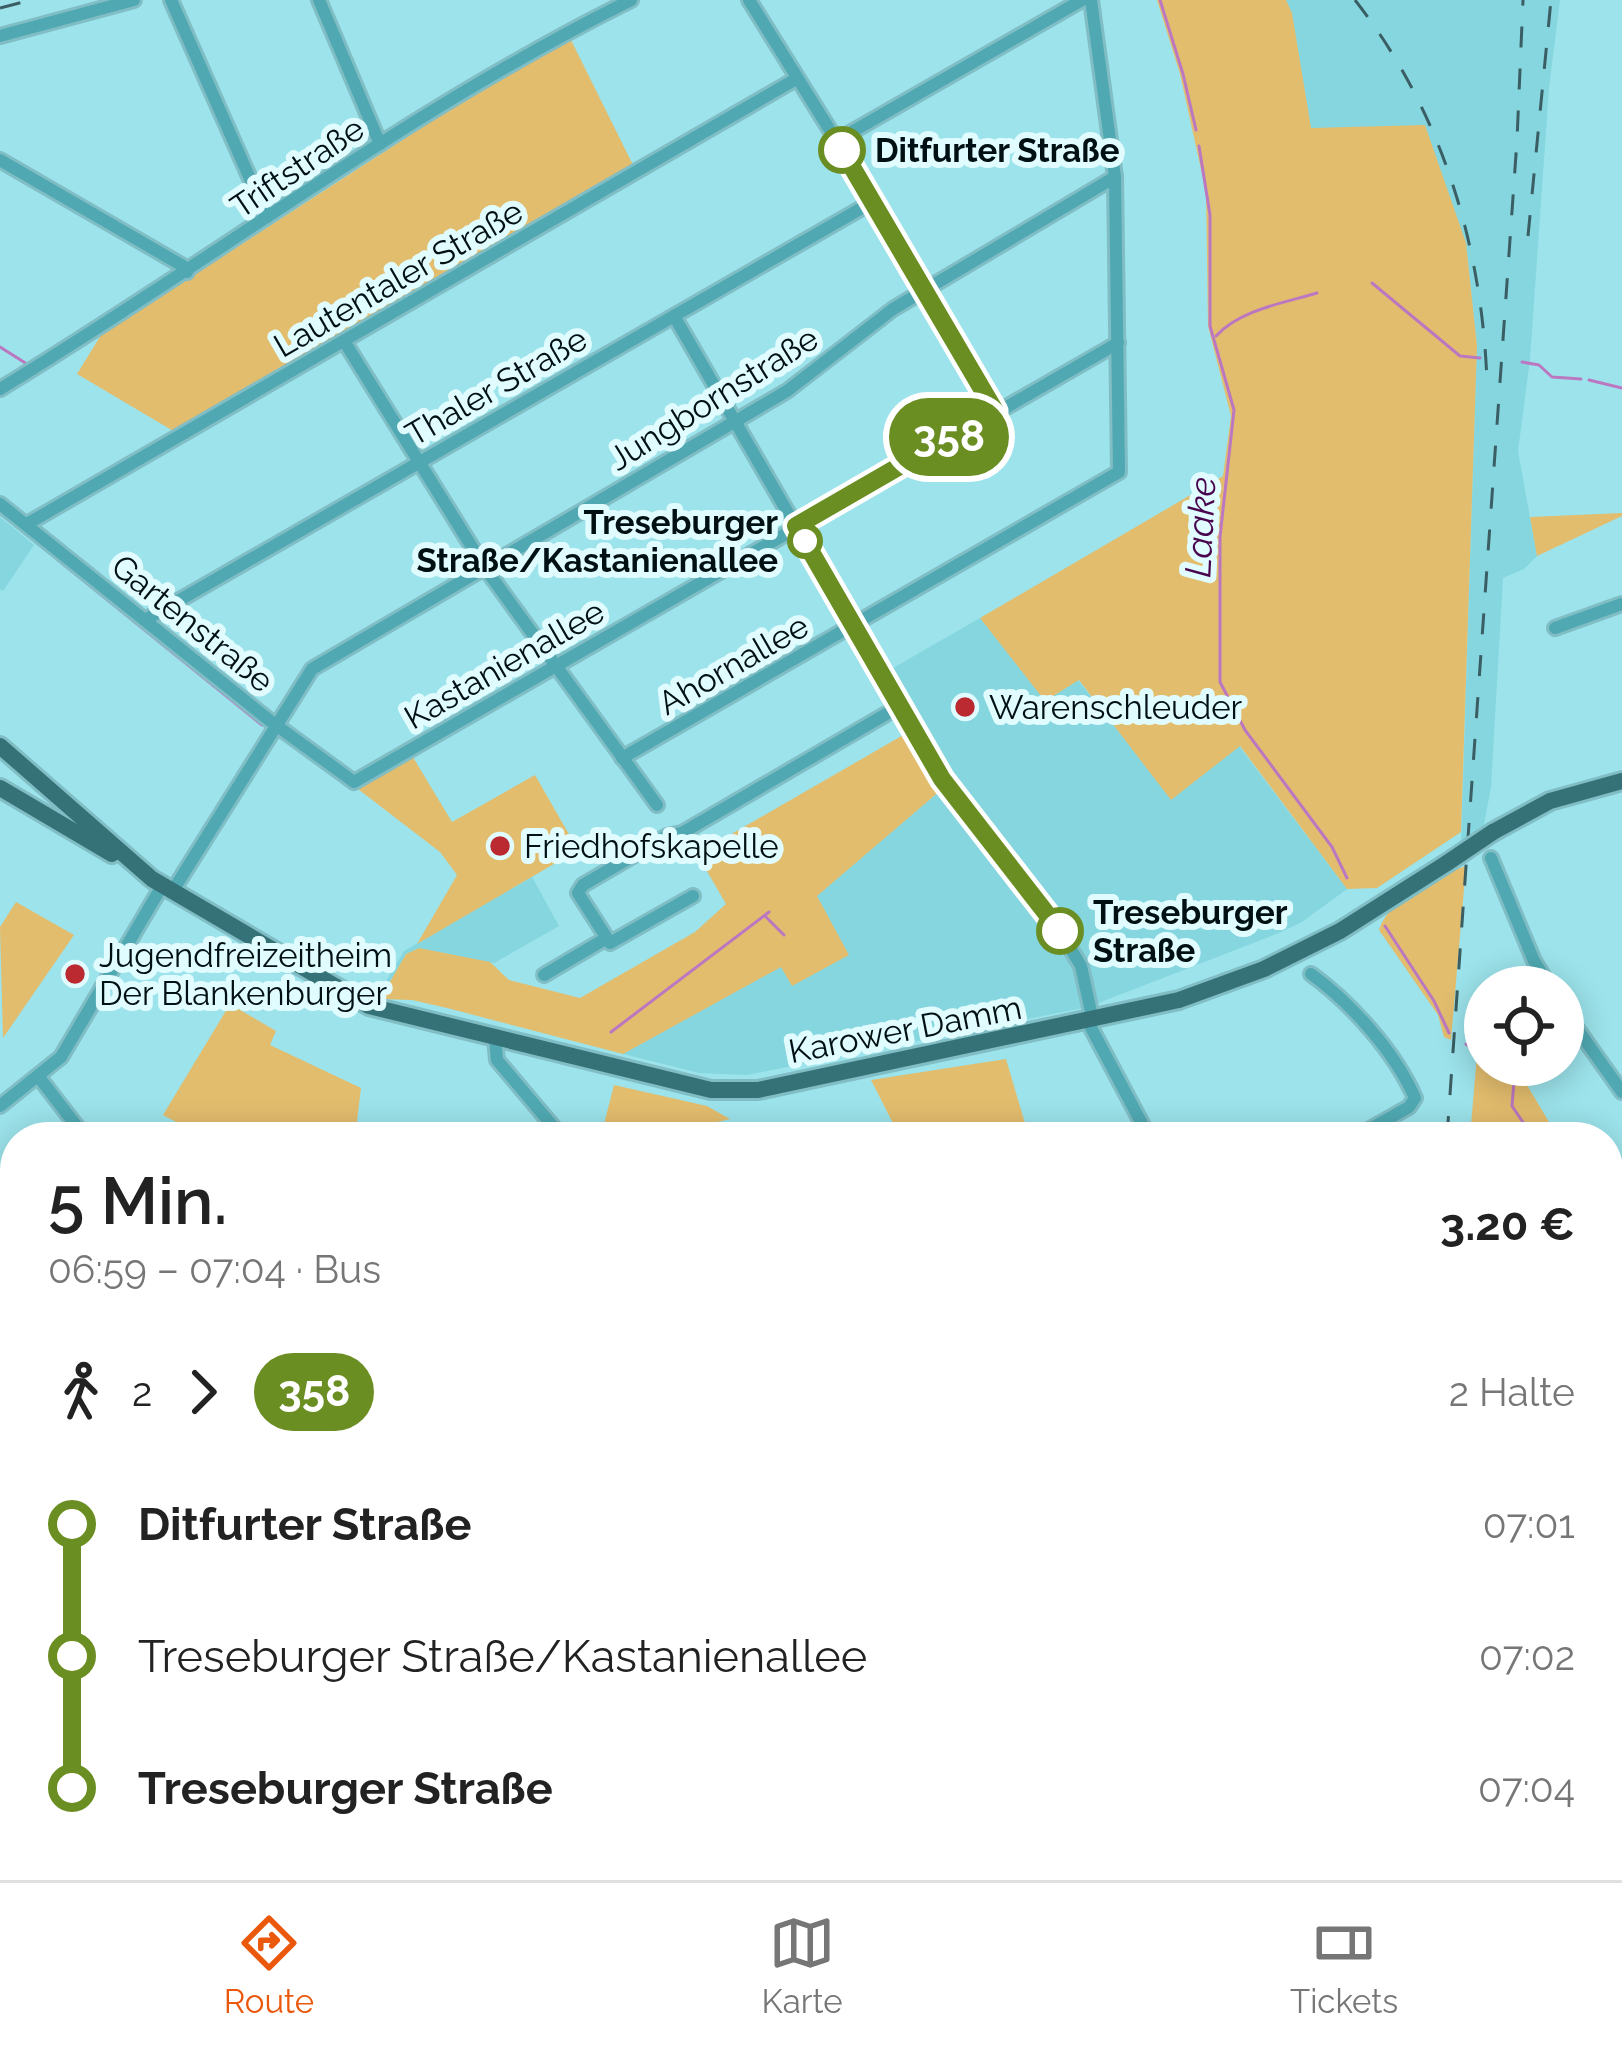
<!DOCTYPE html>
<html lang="de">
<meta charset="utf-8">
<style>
body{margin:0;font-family:Raleway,sans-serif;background:#f2f2f2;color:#222;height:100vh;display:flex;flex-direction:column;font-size:45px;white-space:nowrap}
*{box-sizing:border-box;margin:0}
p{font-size:39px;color:#767676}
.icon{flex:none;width:66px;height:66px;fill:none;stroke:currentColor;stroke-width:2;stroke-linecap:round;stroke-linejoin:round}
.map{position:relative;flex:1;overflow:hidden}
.side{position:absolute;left:0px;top:1122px;width:1623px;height:759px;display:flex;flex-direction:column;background:#fff;border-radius:48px 48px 0 0;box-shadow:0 6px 30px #0003}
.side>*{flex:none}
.badge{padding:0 24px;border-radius:39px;font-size:42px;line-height:78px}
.fabs{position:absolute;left:1464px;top:966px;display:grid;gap:24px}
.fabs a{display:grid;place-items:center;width:120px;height:120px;border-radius:50%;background:#fff;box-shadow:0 6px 30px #0003;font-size:60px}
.map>.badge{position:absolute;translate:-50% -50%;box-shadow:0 0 0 6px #fff}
.legs{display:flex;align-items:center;gap:18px;height:132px;padding:0 48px;font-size:39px}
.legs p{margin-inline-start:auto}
.head{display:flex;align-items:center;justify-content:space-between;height:204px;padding:0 48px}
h1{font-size:66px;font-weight:600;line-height:90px}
ul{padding:0 48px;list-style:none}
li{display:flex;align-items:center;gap:42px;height:132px;font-size:45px}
li i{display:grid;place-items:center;width:18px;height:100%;margin:0 15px;background:currentColor}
li i::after{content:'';width:30px;height:30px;margin:-15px;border:9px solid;border-radius:50%;background:#fff}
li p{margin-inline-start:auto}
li:first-child i{background:linear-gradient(#0000 50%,currentColor 0)}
li:last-child i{background:linear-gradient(currentColor 50%,#0000 0)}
.tab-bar{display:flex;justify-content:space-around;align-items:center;height:168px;border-top:3px solid #e0e0e0;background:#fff;font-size:33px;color:#767676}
.tab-bar a{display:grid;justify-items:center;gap:6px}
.tab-bar .active{color:#ea580c}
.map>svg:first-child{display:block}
.built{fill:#85d6df}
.green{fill:#e3bd6e}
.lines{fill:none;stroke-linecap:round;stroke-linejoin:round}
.stream{stroke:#bc77c1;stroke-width:3}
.minor-casing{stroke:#80bdc4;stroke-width:18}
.major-casing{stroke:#80bdc4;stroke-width:22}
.minor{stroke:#50a9b2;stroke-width:12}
.major{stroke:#347278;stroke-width:16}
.rail{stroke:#3a5e63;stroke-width:3;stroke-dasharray:21 21;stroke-linecap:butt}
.major-bridge-casing{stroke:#80bdc4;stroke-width:22;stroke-linecap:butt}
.major-bridge{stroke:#347278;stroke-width:16}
.line-1-casing{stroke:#fff;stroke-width:27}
.line-1{stroke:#6b8e23;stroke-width:18}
.stop-1-dot{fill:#fff;stroke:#6b8e23;stroke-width:6}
.poi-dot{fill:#ba2a30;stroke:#e1fcff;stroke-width:4.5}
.labels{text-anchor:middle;stroke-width:12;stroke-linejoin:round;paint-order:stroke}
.stop-label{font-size:33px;font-weight:bold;fill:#001013;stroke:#e1fcff;text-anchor:start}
.street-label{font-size:33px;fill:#001013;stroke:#e1fcff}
.poi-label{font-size:33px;fill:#001013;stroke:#e1fcff;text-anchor:start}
.water-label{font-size:36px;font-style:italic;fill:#48054d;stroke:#e1fcff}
</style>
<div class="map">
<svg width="1622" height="1880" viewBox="0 0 1622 1880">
<rect width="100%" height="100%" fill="#9ce3eb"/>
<!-- built -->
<g class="built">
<polygon points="1286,0 1560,0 1549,88 1530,359 1518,451 1537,556 1524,569 1503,578 1491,787 1483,830 1461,844 1477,346 1466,243 1311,129 1292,13"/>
<polygon points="0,517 34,545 3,591 0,589"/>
<polygon points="980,618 1045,700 1078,680 1171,799 1239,746 1347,889 1302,922 1279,933 1088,1007 747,1075 699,1073 623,1054 781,967 817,896 941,790 951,774 888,671"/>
<polygon points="532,877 559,926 494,963 419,948 406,954 380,999 376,998 404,951"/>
</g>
<!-- green -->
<g class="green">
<polygon points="1157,0 1286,0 1292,13 1311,128 1425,125 1466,243 1477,346 1461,832 1377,888 1347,889 1240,746 1171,800 1079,680 1045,701 980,618 1223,476 1231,416 1208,326 1206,192 1180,74"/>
<polygon points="569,36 634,167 175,432 77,374 101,335 545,48"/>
<polygon points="1622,513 1622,516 1537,556 1530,517"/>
<polygon points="905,734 941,790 817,896 849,955 792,986 781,967 623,1054 447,1008 412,1000 380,999 406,954 419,948 490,962 509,980 580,998 695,932 726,904 697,854"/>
<polygon points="411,754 452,822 535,775 578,850 417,944 457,875 440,852 354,786"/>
<path d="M1466 866 1451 1040 1444 1037 1438 1015 1379 930C1389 898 1436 876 1466 866Z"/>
<polygon points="16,902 74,935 3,1038 0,927"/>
<polygon points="230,1004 276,1031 270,1045 361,1088 355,1137 204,1137 163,1115"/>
<polygon points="1481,1007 1485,1014 1485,1065 1515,1065 1558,1137 1470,1137"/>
<polygon points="1006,1059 1029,1137 900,1137 871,1080"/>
<polygon points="614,1085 707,1106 730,1119 656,1137 631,1137 625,1130 601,1136"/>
</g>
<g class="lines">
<!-- stream -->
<g class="stream">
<polyline points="1160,0 1183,74 1196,130"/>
<polyline points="1199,146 1210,215 1210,326 1234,410 1220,537 1220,682 1245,730 1332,847 1347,878"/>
<polyline points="1372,283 1460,356 1480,358"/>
<path d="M1216 336C1240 310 1283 303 1317 293"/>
<polyline points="0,347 27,364"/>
<polyline points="1522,362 1539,365 1552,377 1581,379"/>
<polyline points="1589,380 1622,388"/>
<polyline points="0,512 49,552"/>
<polyline points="57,559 262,725"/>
<polyline points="765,916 784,935"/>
<polyline points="1385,926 1434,1001 1449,1033"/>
<polyline points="611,1032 769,912"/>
<polyline points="1466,1044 1485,1057"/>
<polyline points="1496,1065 1514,1081 1512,1106 1533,1137"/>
<polyline points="1608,1262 1622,1289"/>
</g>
<!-- minor casing -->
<g class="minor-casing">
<g id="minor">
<polyline points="171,0 267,217"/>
<polyline points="319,0 380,144"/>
<polyline points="749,0 874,201 995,411"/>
<polyline points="0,36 134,0"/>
<polyline points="836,141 1082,0"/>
<polyline points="0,160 183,266 187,272"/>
<polyline points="674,316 942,779 1060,931 1081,966 1093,1021"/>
<polyline points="344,341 485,568 657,805"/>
<path d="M0 389C211 261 409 110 631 0"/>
<polyline points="0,504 269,720 354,782 1118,343"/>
<polyline points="27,524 796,79"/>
<polyline points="145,620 874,201"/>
<polyline points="1555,628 1622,604"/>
<polyline points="622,758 1119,472 1115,177 1091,0"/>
<polyline points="1491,858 1534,961 1550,987"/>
<polyline points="172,892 312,669 787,391 893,309 1115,177"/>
<polyline points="693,896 610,943 578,893 583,885 667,836 682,833 900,706"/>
<path d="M1311 974C1351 1003 1395 1052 1415 1098L1409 1107 1356 1137"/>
<polyline points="544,975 605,939"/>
<polyline points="1563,1009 1622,1092"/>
<polyline points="1088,1022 1149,1137"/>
<polyline points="495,1038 497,1060 562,1137"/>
<polyline points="38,1076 85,1137"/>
<polyline points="0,1106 61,1057 162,886"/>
<polyline points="0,1216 15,1236"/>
<polyline points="1621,1384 1622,1385"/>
<polyline points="0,1422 15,1442"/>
<polyline points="1608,1449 1622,1441"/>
<polyline points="0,1722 16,1880"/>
<polyline points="1608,1747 1622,1739"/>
<polyline points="218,1866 220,1880"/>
<polyline points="466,1866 476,1880"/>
<polyline points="641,1866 652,1880"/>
<polyline points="925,1866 933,1880"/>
<polyline points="185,1880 205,1866"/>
<polyline points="666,1880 677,1866"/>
<polyline points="1105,1880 1130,1866"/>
<polyline points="1374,1880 1384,1866"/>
</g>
</g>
<!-- major casing -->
<g class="major-casing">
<g id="major">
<polyline points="0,746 152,879 369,1006 711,1090 758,1090 1179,1000 1264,969 1340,931 1447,863"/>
<polyline points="0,788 112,854"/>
<polyline points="1493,832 1550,801 1622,781"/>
</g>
</g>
<!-- minor -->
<use href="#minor" class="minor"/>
<!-- major -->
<use href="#major" class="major"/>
<!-- rail -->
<g class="rail">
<path d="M1355 0C1441 110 1482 244 1487 382"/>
<polyline points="0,8 31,0"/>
<polyline points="1528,236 1551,0"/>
<polyline points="1447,1137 1517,140 1523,0"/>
<polyline points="1401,1880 1402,1866"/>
</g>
<!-- major-bridge casing -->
<g class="major-bridge-casing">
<polyline id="major-bridge" points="1447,863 1493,832"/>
</g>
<!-- major-bridge -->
<use href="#major-bridge" class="major-bridge"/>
</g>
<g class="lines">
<!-- line-1 casing -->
<g class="line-1-casing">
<polyline id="line-1" points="842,150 995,411 796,526 942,779 1060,931"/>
</g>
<!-- line-1 -->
<use href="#line-1" class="line-1"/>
</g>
<!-- markers -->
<g class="stop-1-dot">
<circle cx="842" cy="150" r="21"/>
<circle cx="805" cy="541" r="15"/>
<circle cx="1060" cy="931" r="21"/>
</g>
<g class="poi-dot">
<circle cx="965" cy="707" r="12"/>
<circle cx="500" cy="846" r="12"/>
<circle cx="75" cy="974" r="12"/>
</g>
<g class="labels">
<!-- stop labels -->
<g class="stop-label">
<text x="875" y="162">Ditfurter Straße</text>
<text x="778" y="534" text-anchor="end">Treseburger<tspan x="778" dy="38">Straße/Kastanienallee</tspan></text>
<text x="1093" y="924">Treseburger<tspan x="1093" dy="38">Straße</tspan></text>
</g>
<!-- street labels -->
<g class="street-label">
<text transform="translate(297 167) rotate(-34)" y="12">Triftstraße</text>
<text transform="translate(398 278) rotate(-30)" y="12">Lautentaler Straße</text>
<text transform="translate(496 386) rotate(-30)" y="12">Thaler Straße</text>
<text transform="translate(713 398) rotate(-32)" y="12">Jungbornstraße</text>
<text transform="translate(193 623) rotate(39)" y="12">Gartenstraße</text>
<text transform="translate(504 664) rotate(-30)" y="12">Kastanienallee</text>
<text transform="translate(733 664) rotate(-30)" y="12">Ahornallee</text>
<text transform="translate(905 1029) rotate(-11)" y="12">Karower Damm</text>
</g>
<!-- poi labels -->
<g class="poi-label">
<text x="989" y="719">Warenschleuder</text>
<text x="524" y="858">Friedhofskapelle</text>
<text x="99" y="967">Jugendfreizeitheim<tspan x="99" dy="38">Der Blankenburger</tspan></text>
</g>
<!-- water labels -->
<g class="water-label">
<text transform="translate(1200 527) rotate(-87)" y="13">Laake</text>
</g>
</g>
</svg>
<div class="fabs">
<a><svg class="icon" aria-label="locate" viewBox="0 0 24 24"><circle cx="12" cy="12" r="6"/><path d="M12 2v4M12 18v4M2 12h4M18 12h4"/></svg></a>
</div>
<b class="badge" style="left:949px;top:437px;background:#6b8e23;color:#fff">358</b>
<section class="side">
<div class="head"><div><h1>5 Min.</h1><p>06:59 – 07:04 · Bus</p></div><b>3.20 €</b></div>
<div class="legs"><svg class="icon" aria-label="walk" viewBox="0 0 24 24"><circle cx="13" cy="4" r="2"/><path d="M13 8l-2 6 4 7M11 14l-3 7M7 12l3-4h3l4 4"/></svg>2<svg class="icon" aria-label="forward" viewBox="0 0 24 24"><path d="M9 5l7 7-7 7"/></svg><b class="badge" style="background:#6b8e23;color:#fff">358</b><p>2 Halte</p></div>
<ul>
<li><i style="color:#6b8e23"></i><b>Ditfurter Straße</b><p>07:01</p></li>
<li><i style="color:#6b8e23"></i><span>Treseburger Straße/Kastanienallee</span><p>07:02</p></li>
<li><i style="color:#6b8e23"></i><b>Treseburger Straße</b><p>07:04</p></li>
</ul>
</section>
</div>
<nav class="tab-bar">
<a class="active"><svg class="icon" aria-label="directions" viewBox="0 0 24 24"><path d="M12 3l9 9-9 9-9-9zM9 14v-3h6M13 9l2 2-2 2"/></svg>Route</a>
<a><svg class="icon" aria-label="map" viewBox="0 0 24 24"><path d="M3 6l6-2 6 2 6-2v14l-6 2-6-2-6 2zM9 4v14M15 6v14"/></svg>Karte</a>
<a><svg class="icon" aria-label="tickets" viewBox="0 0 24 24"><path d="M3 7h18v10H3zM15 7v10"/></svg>Tickets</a>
</nav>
